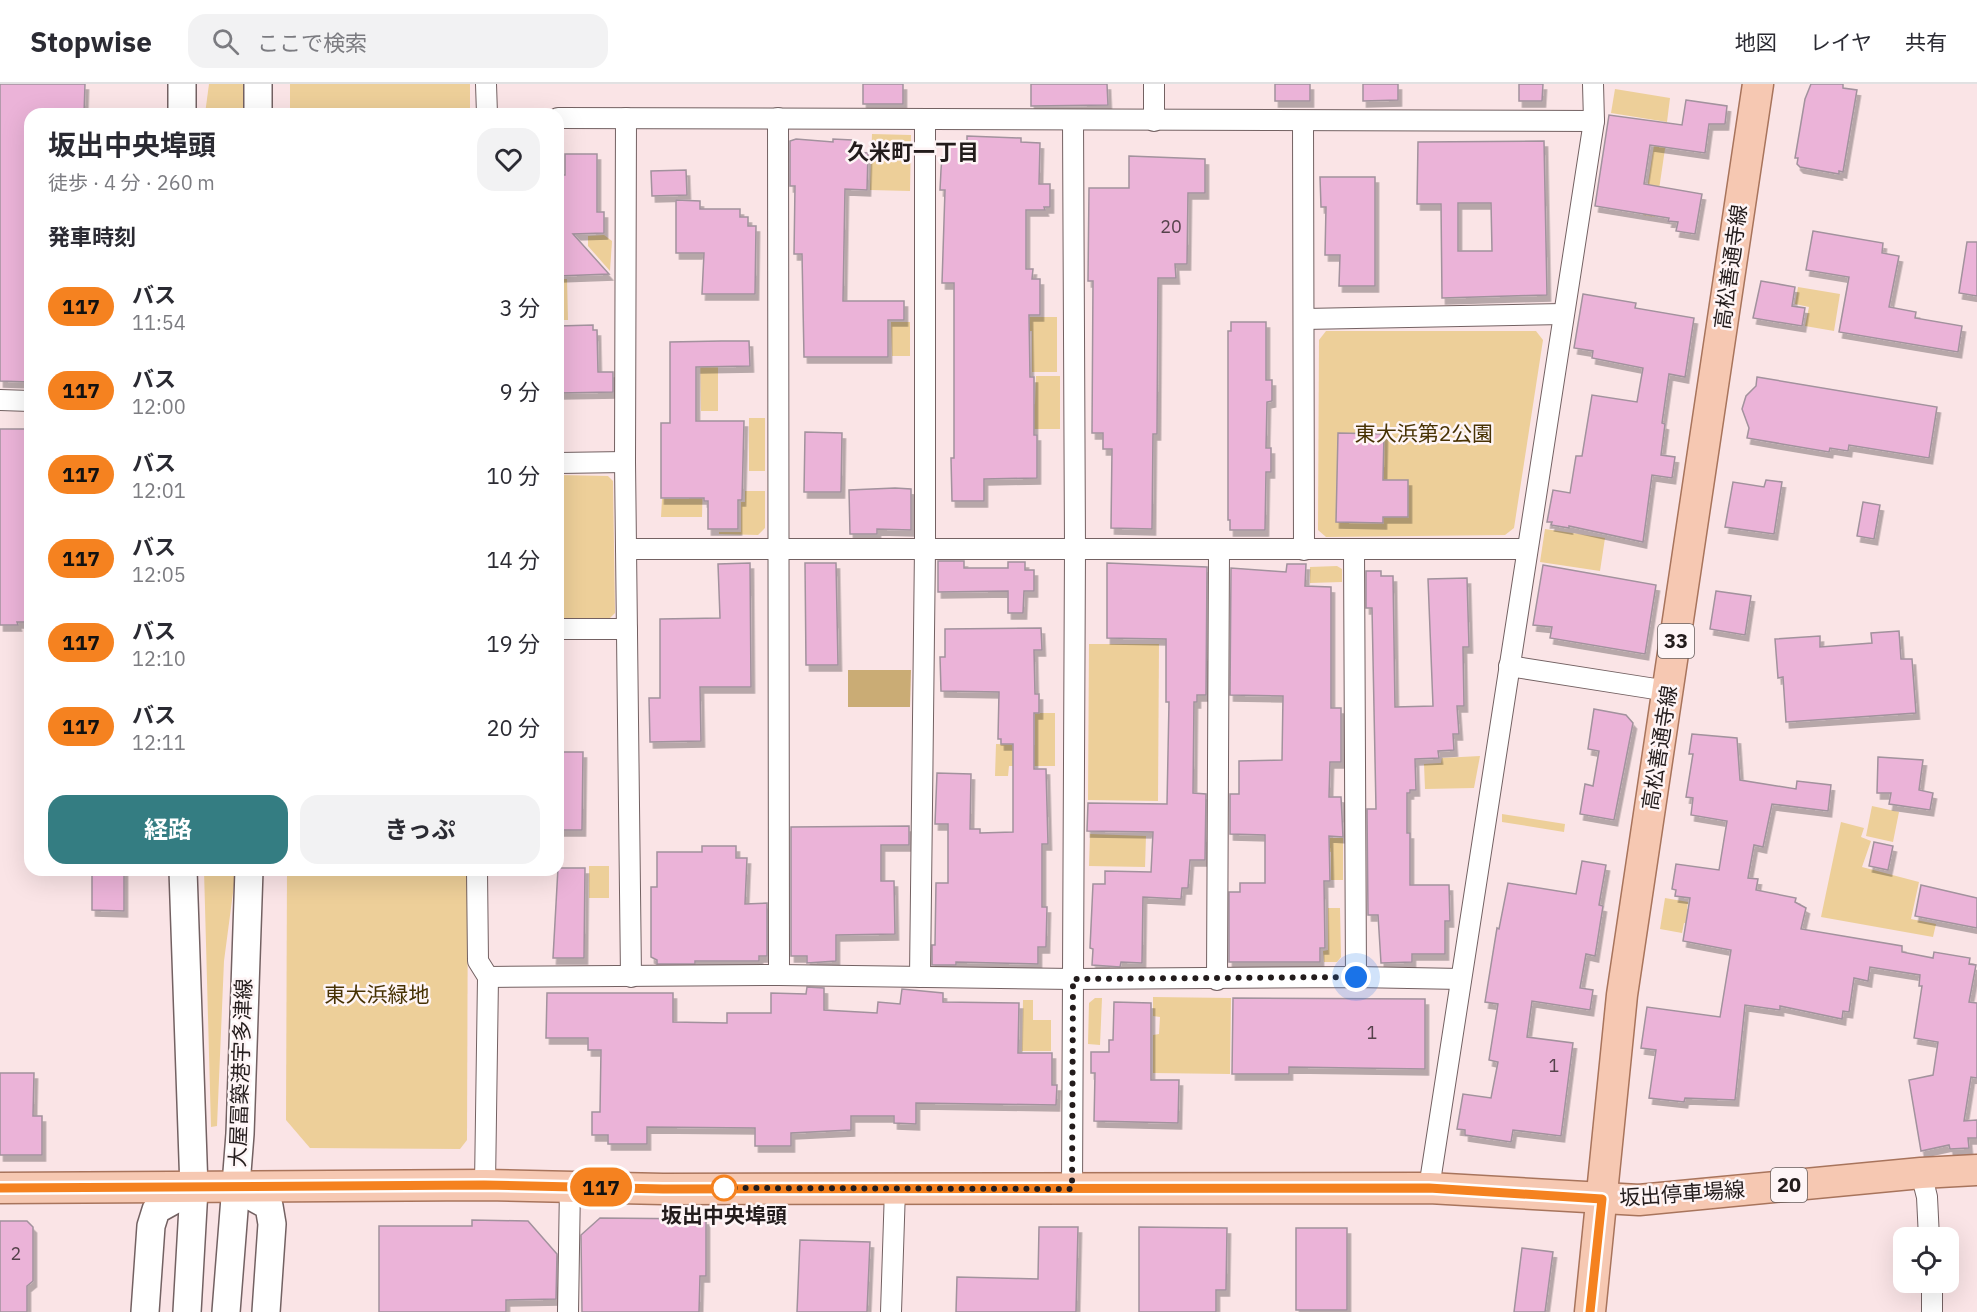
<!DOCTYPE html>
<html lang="ja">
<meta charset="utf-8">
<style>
body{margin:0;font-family:"IBM Plex Sans","Noto Sans JP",sans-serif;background:#f2f2f3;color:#2b2b33;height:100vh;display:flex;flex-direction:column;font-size:22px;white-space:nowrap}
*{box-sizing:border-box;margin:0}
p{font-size:20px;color:#7c7c81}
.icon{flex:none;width:33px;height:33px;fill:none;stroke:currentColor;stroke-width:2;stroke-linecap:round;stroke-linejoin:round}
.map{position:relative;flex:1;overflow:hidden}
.panel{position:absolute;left:24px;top:24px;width:540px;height:768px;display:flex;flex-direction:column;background:#fff;border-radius:18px;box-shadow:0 6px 24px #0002}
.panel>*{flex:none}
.badge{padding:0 12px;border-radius:20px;font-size:21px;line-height:39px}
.controls{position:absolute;left:1893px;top:1143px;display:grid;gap:12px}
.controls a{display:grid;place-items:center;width:66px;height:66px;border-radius:12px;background:#fff;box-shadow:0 6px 24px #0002;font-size:30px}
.you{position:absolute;width:30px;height:30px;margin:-15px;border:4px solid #fff;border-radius:50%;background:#1a73e8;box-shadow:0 0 0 9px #1a73e833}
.map>.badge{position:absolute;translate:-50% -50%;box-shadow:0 0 0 3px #fff}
h2{padding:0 24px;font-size:22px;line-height:54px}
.round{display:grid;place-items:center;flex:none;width:63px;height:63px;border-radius:18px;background:#f2f2f3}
.headline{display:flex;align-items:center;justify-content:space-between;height:102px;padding:0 24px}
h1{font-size:28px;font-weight:700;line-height:45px}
.primary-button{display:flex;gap:12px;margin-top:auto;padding:12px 24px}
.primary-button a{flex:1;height:69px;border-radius:18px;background:#347d82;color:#fff;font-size:24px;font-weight:700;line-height:69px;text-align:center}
.primary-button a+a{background:#f2f2f3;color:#2b2b33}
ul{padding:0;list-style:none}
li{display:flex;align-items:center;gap:18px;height:84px;padding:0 24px}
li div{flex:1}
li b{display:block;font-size:22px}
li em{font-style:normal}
li .badge{min-width:66px;font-weight:700;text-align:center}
header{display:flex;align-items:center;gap:36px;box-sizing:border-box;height:84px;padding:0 30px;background:#fff;border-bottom:2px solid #e1e1e2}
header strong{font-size:28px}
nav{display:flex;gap:33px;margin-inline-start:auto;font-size:21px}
.search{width:420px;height:54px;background:#f2f2f3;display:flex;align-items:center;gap:15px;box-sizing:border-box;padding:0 21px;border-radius:18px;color:#7c7c81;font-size:22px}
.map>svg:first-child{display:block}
.green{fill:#edcf99}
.forest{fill:#caac75}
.building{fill:#ebb3d8;stroke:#a2929d;stroke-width:1.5;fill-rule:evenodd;filter:url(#shadow)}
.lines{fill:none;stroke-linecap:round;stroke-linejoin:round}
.minor-casing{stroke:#736162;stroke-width:22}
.secondary-casing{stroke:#736162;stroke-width:30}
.primary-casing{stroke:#a8745c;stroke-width:33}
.minor{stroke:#fff;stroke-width:20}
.secondary{stroke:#fff;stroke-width:27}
.primary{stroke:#f6c8b2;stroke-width:30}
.line-casing{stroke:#fff;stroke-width:14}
.line{stroke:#f58220;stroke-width:9}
.walk{stroke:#231c1c;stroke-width:6;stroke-dasharray:0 10.8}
.stop-dot{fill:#fff;stroke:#f58220;stroke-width:3}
.labels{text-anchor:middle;stroke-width:5;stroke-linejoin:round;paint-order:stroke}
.number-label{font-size:18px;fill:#55424b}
.shield{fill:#fef5f6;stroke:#655d5d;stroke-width:1.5}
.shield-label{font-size:20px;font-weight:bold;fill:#231c1c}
.street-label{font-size:21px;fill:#231c1c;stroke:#fef5f6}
.park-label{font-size:21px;fill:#473203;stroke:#fef5f6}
.stop-label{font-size:21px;font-weight:bold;fill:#231c1c;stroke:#fef5f6}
.neighbourhood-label{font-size:22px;font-weight:bold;fill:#231c1c;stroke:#fef5f6}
</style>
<header>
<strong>Stopwise</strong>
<div class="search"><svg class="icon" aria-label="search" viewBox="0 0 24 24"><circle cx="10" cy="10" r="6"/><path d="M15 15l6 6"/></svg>ここで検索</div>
<nav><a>地図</a><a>レイヤ</a><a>共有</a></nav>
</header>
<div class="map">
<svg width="1977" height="1228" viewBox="0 0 1977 1228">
<defs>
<filter id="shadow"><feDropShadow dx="3.5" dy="6" stdDeviation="0" flood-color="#0004"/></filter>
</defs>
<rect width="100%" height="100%" fill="#fae4e6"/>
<!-- green -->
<g class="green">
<polygon points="209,0 244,0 244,30 205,30"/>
<rect x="290" y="0" width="180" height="30"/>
<polygon points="1615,5 1670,14 1667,38 1611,29"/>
<polygon points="1656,49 1667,51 1655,133 1643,131"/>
<polygon points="872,50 911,51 910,107 870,106"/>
<polygon points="604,151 612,157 610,187 588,162 588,152"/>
<polygon points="558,195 567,195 568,236 558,236"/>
<polygon points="1798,203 1840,210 1834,247 1805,242 1809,223 1795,220"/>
<polygon points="1024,233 1057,233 1057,288 1032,288 1032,247 1024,247"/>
<polygon points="891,238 910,238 910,272 892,272"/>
<polygon points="1326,247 1536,247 1543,256 1514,444 1505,451 1326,453 1318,446 1319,256"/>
<polygon points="700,260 718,260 718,327 701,327"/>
<polygon points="1036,292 1060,292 1060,345 1023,345 1030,321 1035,320"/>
<rect x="749" y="334" width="16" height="53"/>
<polygon points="690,339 703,389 702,433 661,433 662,415 689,415"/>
<polygon points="558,391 608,392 613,397 615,529 607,537 558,538"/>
<polygon points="745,407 765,407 765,444 758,451 719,450 719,448 741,448 741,418 745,418"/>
<polygon points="1545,445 1605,454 1600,487 1540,478"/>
<polygon points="1337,482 1342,485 1342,498 1310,499 1310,483"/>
<polygon points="1089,560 1159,560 1158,717 1088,716"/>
<polygon points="1035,629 1055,629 1055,682 1009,682 1008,692 995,692 996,660 1035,661"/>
<polygon points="1480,672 1474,704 1425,705 1424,680 1441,679 1442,674"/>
<polygon points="1872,722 1899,728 1893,758 1866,752"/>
<polygon points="1502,730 1565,740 1564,748 1502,738"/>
<polygon points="1841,738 1864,744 1861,753 1871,757 1862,783 1919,798 1911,835 1936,840 1933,853 1821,833"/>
<polygon points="1090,750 1146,752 1145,783 1089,782"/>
<polygon points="1322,754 1343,754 1343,796 1331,796 1331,768 1322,767"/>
<rect x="589" y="782" width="20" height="32"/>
<polygon points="204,786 236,786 224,877 217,1042 211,1043"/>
<polygon points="287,786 468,786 467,1056 460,1065 310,1064 286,1036"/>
<polygon points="1665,814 1688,818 1687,825 1712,830 1710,843 1684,839 1682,849 1660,845"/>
<polygon points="1328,824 1340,824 1341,873 1337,878 1324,878 1323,867 1328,866"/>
<polygon points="1153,913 1231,914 1230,990 1153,989 1153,951 1159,950 1160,933 1153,932"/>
<polygon points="1095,914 1102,914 1100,961 1088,960 1089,919"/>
<polygon points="1023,916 1033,916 1033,936 1051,936 1051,967 1022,967"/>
</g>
<!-- forest -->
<polygon class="forest" points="848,586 911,586 910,623 848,623"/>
<!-- building -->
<g class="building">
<polygon points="0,0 85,0 84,30 30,30 30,298 0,297"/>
<rect x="863" y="0" width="40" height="20"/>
<polygon points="1031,0 1107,0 1108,21 1031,22"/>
<rect x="1275" y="0" width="35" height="17"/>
<polygon points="1363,0 1398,0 1398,16 1363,17"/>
<polygon points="1519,0 1543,0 1542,17 1519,17"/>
<polygon points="1811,0 1843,0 1843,4 1857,6 1843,88 1839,87 1839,90 1800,83 1797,80 1798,74 1795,74 1805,15"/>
<polygon points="1686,16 1727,22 1725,40 1709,40 1705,69 1650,61 1644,100 1702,110 1695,150 1676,147 1678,138 1668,137 1669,134 1595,122 1609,31 1682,41"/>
<polygon points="967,52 1021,54 1021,58 1040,59 1039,100 1050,100 1050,123 1044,123 1045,126 1026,126 1026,185 1033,185 1032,195 1040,195 1040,231 1029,231 1030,293 1034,293 1034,351 1037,351 1037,394 984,395 984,417 952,417 951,374 954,374 954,199 942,199 945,106 940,106 941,86 942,73 945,73 945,59 967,59"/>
<polygon points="796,55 833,58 833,55 852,56 851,68 868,69 867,106 845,105 843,217 904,217 904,236 888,236 888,273 804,273 802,170 794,170 795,102 790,102 790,57"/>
<path d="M1544 57 1547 211 1442 214 1441 120H1417L1418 58ZM1458 119H1491L1492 167H1458Z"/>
<polygon points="565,70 597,70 597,128 604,128 604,149 573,150 609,190 558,192 558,91 565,91"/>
<polygon points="1129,72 1205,75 1205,109 1188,109 1187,180 1175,180 1176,194 1158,194 1157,350 1153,350 1152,445 1111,444 1112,365 1103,365 1103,349 1092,349 1093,197 1088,197 1089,104 1129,104"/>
<polygon points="686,86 687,111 652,112 651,87"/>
<polygon points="1320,93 1375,93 1375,202 1339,202 1340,171 1325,171 1326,123 1321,123"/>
<polygon points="676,116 700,117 700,125 740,125 740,133 748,133 748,142 756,142 755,210 702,210 704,169 676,169"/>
<polygon points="1813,147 1883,159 1882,169 1899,172 1889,223 1916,228 1915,234 1962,242 1958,268 1839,248 1849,193 1806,186"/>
<polygon points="1967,158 1977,158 1977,212 1959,209"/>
<polygon points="1761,197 1795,203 1792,222 1805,224 1802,242 1753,234"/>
<polygon points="1583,210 1636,219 1635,224 1694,234 1685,293 1669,290 1662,339 1665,340 1661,371 1675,373 1672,394 1652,391 1643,458 1569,442 1569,444 1551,441 1552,438 1547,438 1553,406 1570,409 1576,372 1582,372 1592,311 1637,318 1643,284 1592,274 1593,267 1574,264"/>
<polygon points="1231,238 1266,238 1266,296 1272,296 1272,317 1267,318 1266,364 1271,364 1271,388 1266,388 1265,446 1230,446 1230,436 1228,436 1228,247 1231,247"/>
<polygon points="593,241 593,246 597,246 598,288 613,288 613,308 558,309 558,242"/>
<polygon points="721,257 749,257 750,282 696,283 696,337 744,337 742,416 738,416 738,445 708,445 708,417 704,417 704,414 661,414 661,339 670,339 670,258"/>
<polygon points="1757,293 1937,323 1929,374 1849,361 1848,367 1830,364 1829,368 1747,354 1749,344 1742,325 1746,312 1756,302"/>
<polygon points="0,345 30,345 30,538 17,538 18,541 0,541"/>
<polygon points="805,348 842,349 841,408 804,408"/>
<polygon points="1338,349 1384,350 1383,396 1408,396 1408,433 1383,433 1383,439 1336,438"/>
<polygon points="1766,396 1782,398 1774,450 1725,443 1733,398 1764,403"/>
<polygon points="895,404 911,405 911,446 877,445 877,450 850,450 849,406"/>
<polygon points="1863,418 1880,421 1874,455 1857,452"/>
<polygon points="938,477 964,477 964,484 1008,484 1008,478 1025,478 1025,486 1034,486 1034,507 1024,507 1023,529 1008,529 1008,507 938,508"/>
<polygon points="750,479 751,603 700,603 701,657 650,658 649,614 660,614 660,535 720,534 718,480"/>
<polygon points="805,479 836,479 838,581 806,581"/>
<polygon points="1107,479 1207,483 1206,611 1197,611 1197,618 1194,618 1193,709 1206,710 1205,776 1190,776 1188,804 1182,804 1181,815 1143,813 1142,879 1121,878 1120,883 1092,881 1093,865 1090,864 1093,800 1105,800 1105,787 1151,788 1153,748 1087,747 1088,719 1167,720 1169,618 1166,618 1166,555 1107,554"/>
<polygon points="1287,480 1306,480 1305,502 1331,503 1331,624 1341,624 1341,678 1330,678 1329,713 1341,713 1343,753 1329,752 1330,797 1324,797 1325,864 1320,864 1320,878 1229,878 1229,808 1240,808 1240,799 1265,799 1265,751 1230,750 1230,710 1239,710 1239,677 1282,676 1283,612 1230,611 1231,484 1286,488"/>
<polygon points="1543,481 1656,501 1645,570 1550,554 1552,543 1533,541"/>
<polygon points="1366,487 1381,487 1381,492 1393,492 1395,623 1433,622 1428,495 1467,494 1469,563 1463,563 1464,622 1457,622 1459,650 1453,650 1454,666 1438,667 1439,674 1415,675 1416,706 1410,706 1410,709 1407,709 1407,749 1410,749 1410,801 1449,801 1450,837 1445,837 1445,870 1412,870 1412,878 1381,879 1378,831 1368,831 1367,725 1376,725 1372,524 1366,524"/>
<polygon points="1716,507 1751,512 1745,551 1710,545"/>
<polygon points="1041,544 1042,566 1034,566 1035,610 1039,610 1039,629 1034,629 1034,685 1046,685 1048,760 1042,760 1042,823 1047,823 1046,863 1038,863 1038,880 956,878 956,881 932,881 932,861 935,861 936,799 948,799 948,740 935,740 937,689 971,690 970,745 980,745 980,749 1013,748 1013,660 1001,660 1001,655 998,655 999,608 941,607 940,573 945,573 945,545"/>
<polygon points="1899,547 1901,575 1912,575 1916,629 1786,638 1783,593 1778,594 1775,555 1820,552 1820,563 1872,559 1871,549"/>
<polygon points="1594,625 1626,631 1633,639 1614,736 1580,730 1585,700 1593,702 1599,667 1588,665"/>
<polygon points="1692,650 1737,654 1740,696 1796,705 1797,697 1831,701 1828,727 1772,720 1763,763 1754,761 1748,794 1758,795 1756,806 1796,814 1795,818 1806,824 1801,845 1902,862 1902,868 1933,874 1934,868 1970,874 1969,880 1976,881 1969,918 1977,919 1977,994 1971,993 1964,1037 1977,1036 1977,1054 1968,1054 1969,1064 1950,1065 1949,1061 1921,1067 1909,996 1933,991 1938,958 1914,954 1922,902 1919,902 1920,891 1870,883 1868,897 1854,894 1849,928 1843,927 1842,935 1780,922 1780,926 1745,921 1735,1016 1685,1014 1684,1018 1649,1014 1656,966 1641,964 1647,923 1720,933 1731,866 1683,857 1690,814 1675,812 1676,806 1672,805 1676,780 1719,786 1727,737 1691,731 1693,714 1686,713 1693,670 1689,670"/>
<polygon points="558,668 583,668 582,746 558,746"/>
<polygon points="1878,673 1923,676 1919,706 1933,709 1930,726 1889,720 1891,709 1877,709"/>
<polygon points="909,742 909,761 881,761 881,797 894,797 895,850 836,851 836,877 807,879 807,872 791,872 791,743"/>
<polygon points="1874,758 1893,762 1888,786 1869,782"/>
<polygon points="702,762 736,762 736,774 747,774 745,820 767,819 767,872 759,872 759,877 695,877 695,880 657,880 657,876 651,873 651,803 657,803 657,768 702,768"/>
<polygon points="1582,777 1606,781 1599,821 1603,822 1595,872 1586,870 1580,904 1593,906 1590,926 1532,917 1527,953 1573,959 1561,1052 1513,1046 1511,1058 1465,1051 1465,1046 1457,1045 1463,1010 1491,1014 1498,978 1489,976 1498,920 1485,918 1497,844 1499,845 1508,799 1576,810"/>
<polygon points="558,784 585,784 584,874 553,874"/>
<polygon points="92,786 124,786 124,827 92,826"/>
<polygon points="1921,801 1977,814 1977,844 1915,832"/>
<polygon points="807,903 824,904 824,926 877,929 878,918 900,920 902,905 943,909 943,918 1019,919 1018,969 1052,969 1052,1001 1057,1001 1056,1021 916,1019 916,1040 894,1039 894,1032 851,1032 851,1046 791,1049 791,1062 755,1062 755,1044 647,1043 647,1060 608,1060 608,1051 592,1051 592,1028 600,1028 601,966 588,966 588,954 546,954 547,909 673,909 673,938 727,939 727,929 771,929 771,909 806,910"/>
<polygon points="1233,914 1425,915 1425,985 1289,983 1289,990 1232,990"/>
<polygon points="1114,918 1151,919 1151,996 1179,996 1178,1039 1094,1037 1095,989 1091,989 1091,968 1109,968 1109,956 1113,956"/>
<polygon points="0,989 34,989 33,1032 42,1032 42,1071 0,1071"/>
<polygon points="600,1134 706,1135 706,1192 700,1192 699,1228 582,1228 581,1151"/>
<polygon points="472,1136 528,1137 557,1170 556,1215 506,1216 506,1228 379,1228 379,1142 472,1142"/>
<polygon points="0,1137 27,1137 33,1143 33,1197 27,1202 27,1228 0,1228"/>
<polygon points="1039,1143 1078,1143 1076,1228 956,1228 957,1193 1038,1195"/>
<polygon points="1139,1143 1227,1144 1226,1206 1216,1206 1216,1228 1139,1228"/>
<rect x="1296" y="1144" width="51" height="82"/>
<polygon points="800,1156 870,1158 867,1228 797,1228"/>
<polygon points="1522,1164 1553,1168 1545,1228 1514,1228"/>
</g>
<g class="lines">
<!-- minor casing -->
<g class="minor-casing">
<g id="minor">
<polyline points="486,0 487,30"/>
<polyline points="1154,0 1154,37"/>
<polyline points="558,34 1594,37"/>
<polyline points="626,34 625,378 631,893"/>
<polyline points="778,34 779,891"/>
<polyline points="1303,38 1304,466"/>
<polyline points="1304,235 1563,230"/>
<polyline points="0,316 30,317"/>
<polyline points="558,379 625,378"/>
<polyline points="626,465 1527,465"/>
<polyline points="1354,466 1356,893"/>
<polyline points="558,545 627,545"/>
<polyline points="1509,582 1668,607"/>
<polyline points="477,786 478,877 488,893 485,1101"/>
<polyline points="488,893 779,891 1073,895 1356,893 1461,895"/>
<polyline points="920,893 925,463 925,35"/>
<polyline points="1217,896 1219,467"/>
<polyline points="1921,1089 1927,1113 1929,1154"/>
<polyline points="1429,1104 1594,37 1593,0"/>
<polyline points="1072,1105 1075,465 1073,36"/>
<polyline points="568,1228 570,1102"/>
<polyline points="891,1228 895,1105"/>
<polyline points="1932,1228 1932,1198"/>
</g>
</g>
<!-- secondary casing -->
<g class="secondary-casing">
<g id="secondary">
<polyline points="182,0 182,30"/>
<polyline points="258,30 258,0"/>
<polyline points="183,786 194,1105 187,1228"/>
<polyline points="236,1104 269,1122 272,1140 266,1228"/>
<polyline points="145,1228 151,1142 156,1126 194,1105"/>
<polyline points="226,1228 240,1050 249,786"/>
</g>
</g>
<!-- primary casing -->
<g class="primary-casing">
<g id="primary">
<polyline points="0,1104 485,1101 663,1105 1429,1104 1639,1116 1921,1089 1977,1086"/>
<polyline points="1590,1228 1622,911 1758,0"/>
</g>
</g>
<!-- minor -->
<use href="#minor" class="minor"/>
<!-- secondary -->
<use href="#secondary" class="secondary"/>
<!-- primary -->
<use href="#primary" class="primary"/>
</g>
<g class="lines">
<!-- line casing -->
<g class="line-casing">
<polyline id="line" points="0,1104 484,1101 663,1105 1429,1104 1602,1115 1590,1228"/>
</g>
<!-- line -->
<use href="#line" class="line"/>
<!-- walk -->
<polyline class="walk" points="724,1104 1072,1105 1073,895 1356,893"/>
</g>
<!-- markers -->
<circle class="stop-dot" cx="724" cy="1104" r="12"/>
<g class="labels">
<!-- number labels -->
<g class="number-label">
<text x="1171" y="149">20</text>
<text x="1372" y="955">1</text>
<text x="1554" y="988">1</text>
<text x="16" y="1176">2</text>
</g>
<!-- shield labels -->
<g class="shield">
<rect x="1658" y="540" width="36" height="34" rx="4.5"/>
<rect x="1771" y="1084" width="36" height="34" rx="4.5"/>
</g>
<g class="shield-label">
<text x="1676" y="564">33</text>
<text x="1789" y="1108">20</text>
</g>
<!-- street labels -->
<g class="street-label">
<text transform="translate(1731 183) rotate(-82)" y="7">高松善通寺線</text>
<text transform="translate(1660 664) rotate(-81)" y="7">高松善通寺線</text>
<text transform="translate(241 989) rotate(-88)" y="7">大屋冨築港宇多津線</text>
<text transform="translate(1682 1110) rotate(-4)" y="7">坂出停車場線</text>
</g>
<!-- park labels -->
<g class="park-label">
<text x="1424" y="357">東大浜第2公園</text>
<text x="377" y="918">東大浜緑地</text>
</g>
<!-- stop labels -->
<g class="stop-label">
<text x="724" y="1139">坂出中央埠頭</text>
</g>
<!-- neighbourhood labels -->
<g class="neighbourhood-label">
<text x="913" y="76">久米町一丁目</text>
</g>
</g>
</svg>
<div class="controls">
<a><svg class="icon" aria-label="locate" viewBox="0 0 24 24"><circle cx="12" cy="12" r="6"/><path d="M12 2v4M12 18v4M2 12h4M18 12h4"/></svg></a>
</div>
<div class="you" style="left:1356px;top:893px"></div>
<b class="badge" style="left:601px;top:1103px;background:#f58220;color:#111">117</b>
<section class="panel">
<div class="headline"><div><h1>坂出中央埠頭</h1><p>徒歩 · 4 分 · 260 m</p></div><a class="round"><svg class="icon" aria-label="heart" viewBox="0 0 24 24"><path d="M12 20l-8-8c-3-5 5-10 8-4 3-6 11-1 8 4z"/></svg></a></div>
<h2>発車時刻</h2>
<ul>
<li><span class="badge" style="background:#f58220;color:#111">117</span><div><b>バス</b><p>11:54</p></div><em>3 分</em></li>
<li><span class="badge" style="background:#f58220;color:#111">117</span><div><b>バス</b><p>12:00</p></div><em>9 分</em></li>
<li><span class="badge" style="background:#f58220;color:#111">117</span><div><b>バス</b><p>12:01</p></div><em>10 分</em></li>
<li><span class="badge" style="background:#f58220;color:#111">117</span><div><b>バス</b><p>12:05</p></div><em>14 分</em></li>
<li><span class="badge" style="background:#f58220;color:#111">117</span><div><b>バス</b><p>12:10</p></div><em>19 分</em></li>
<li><span class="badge" style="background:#f58220;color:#111">117</span><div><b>バス</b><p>12:11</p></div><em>20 分</em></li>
</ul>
<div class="primary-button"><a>経路</a><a>きっぷ</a></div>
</section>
</div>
